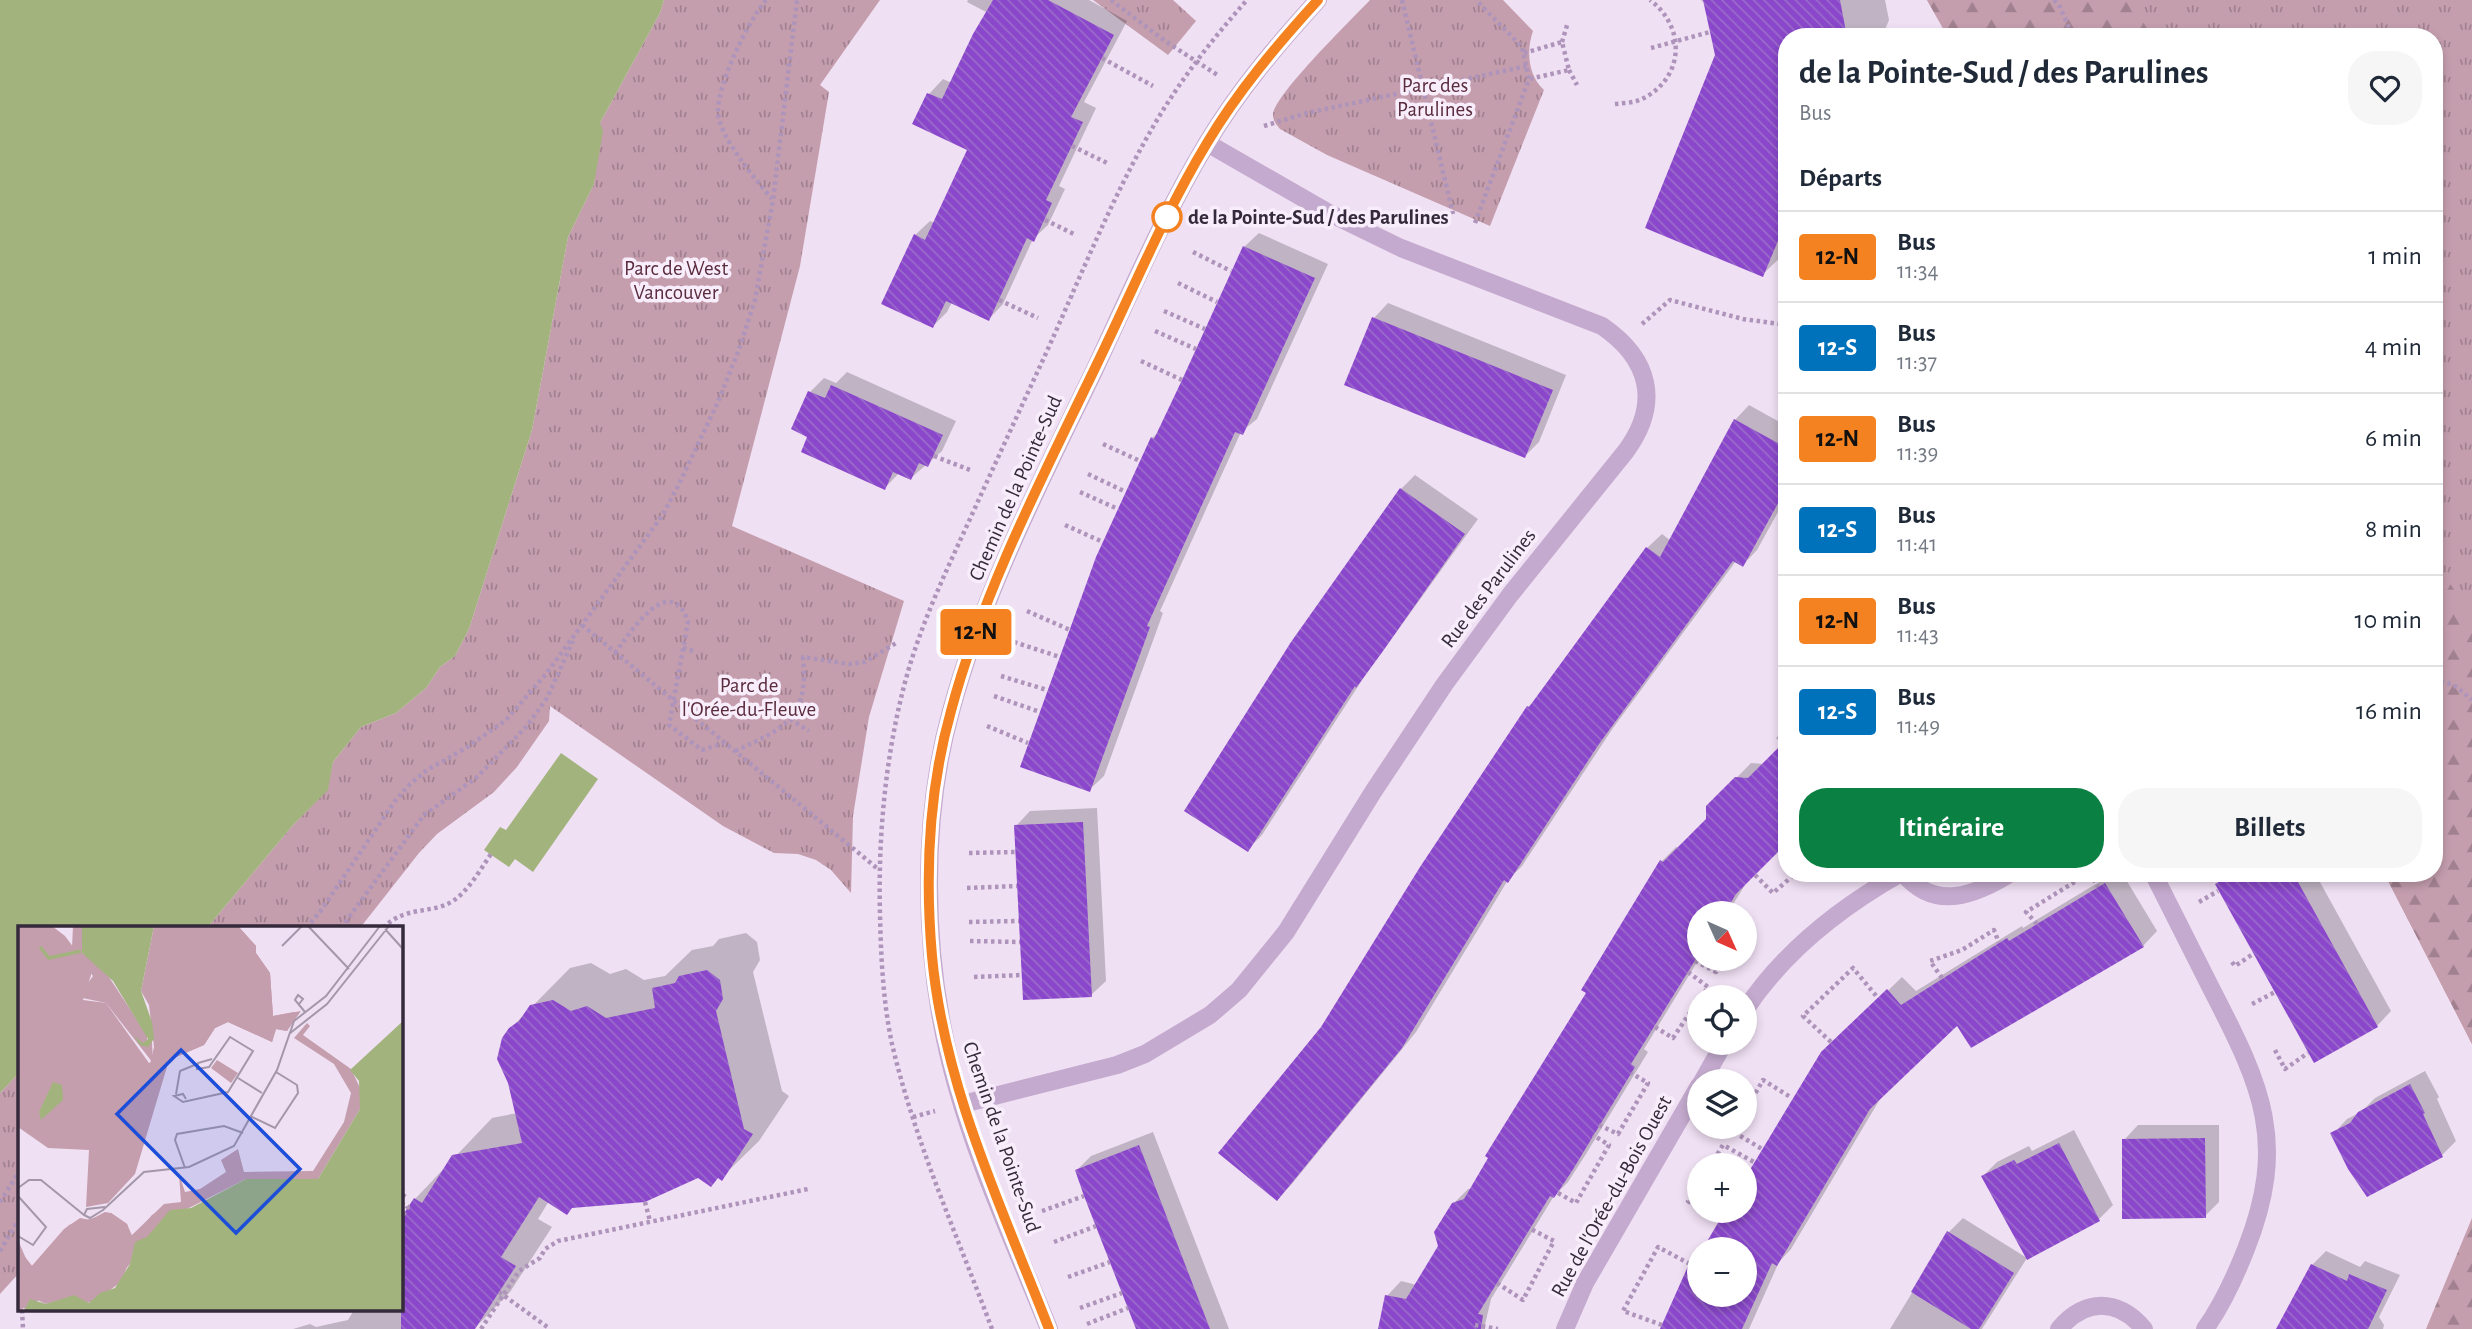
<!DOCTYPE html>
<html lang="fr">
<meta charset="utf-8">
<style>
body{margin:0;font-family:"Alegreya Sans",sans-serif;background:#f6f6f7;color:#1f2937;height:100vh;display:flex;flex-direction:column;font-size:26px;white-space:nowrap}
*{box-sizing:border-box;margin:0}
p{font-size:23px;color:#747a83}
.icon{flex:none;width:38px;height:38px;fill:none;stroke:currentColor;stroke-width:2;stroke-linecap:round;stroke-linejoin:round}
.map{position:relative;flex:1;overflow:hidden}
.sheet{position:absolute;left:1778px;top:28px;width:665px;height:854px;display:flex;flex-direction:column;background:#fff;border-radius:28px;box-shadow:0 4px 10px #0003}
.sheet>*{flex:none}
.badge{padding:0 14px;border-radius:5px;font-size:24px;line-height:46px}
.needle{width:46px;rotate:135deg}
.tools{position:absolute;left:1687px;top:901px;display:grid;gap:14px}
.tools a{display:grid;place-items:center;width:70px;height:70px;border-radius:50%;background:#fff;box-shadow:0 4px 10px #0003;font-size:35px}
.map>.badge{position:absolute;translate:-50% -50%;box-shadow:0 0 0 4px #fff}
h2{padding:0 21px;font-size:26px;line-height:63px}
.round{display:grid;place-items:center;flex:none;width:74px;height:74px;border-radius:28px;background:#f6f6f7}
.head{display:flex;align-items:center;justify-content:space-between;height:119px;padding:0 21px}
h1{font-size:33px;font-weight:700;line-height:52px}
.button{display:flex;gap:14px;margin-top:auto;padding:14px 21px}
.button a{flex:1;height:80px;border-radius:28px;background:#0b8043;color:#fff;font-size:28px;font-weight:700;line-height:80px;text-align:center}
.button a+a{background:#f6f6f7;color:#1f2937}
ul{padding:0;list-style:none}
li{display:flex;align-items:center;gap:21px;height:91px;padding:0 21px;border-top:2px solid #e0e1e3}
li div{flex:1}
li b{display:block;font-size:26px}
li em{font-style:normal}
li .badge{min-width:77px;font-weight:700;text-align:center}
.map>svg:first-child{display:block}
.grass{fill:url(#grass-tufts)}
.forest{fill:url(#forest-firs)}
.water{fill:#a2b37d}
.shadow{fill:#0003}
.building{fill:url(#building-back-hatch)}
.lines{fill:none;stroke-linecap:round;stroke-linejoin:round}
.path{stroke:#ae94ba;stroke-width:4.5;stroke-dasharray:3.5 3.5;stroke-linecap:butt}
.minor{stroke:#c4aace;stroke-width:18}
.tertiary{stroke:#c4aace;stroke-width:18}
.line-casing{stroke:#fff;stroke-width:16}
.line{stroke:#f58220;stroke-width:10}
.stop-dot{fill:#fff;stroke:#f58220;stroke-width:3.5}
.labels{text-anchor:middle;stroke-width:7;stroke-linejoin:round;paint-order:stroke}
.park-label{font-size:21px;fill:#5a2c3d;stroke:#f8edfb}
.stop-label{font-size:21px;font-weight:bold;fill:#342a3b;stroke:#f8edfb;text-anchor:start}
.street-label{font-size:21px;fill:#342a3b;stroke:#f8edfb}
.inset-river{fill:none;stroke:#a2b37d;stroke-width:3.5}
.inset-road{fill:none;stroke:#a597aa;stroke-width:2}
.view{fill:#1d4ed8;fill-opacity:0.15;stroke:#1d4ed8;stroke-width:3.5}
.inset-edge{fill:none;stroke:#342a3b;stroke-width:3.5}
</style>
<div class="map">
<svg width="2472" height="1329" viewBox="0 0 2472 1329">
<defs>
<pattern id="grass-tufts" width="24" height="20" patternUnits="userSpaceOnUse" patternTransform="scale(1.75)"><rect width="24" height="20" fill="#c59eae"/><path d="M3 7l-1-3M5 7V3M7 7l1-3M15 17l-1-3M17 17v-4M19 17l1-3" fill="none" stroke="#a1818f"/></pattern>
<pattern id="forest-firs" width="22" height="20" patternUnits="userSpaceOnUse" patternTransform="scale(1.75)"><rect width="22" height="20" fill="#c59eae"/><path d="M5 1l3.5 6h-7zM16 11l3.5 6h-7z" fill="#a1818f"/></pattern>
<pattern id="building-back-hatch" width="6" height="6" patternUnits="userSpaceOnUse" patternTransform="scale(1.75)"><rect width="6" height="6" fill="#8a47cb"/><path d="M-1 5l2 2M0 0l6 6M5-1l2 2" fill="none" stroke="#9b6bc9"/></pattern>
</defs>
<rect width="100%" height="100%" fill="#f0e0f4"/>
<!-- grass -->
<g class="grass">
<polygon points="664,0 880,0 820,85 829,92 800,266 732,526 904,601 869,717 853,816 851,893 831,870 816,860 798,854 774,853 723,826 550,706 549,721 517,767 494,792 437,834 419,853 360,928 207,928 293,825 327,790 333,762 361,727 396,713 426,688 440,667 455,656 469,629 532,430 568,237 594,184 600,123 660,13"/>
<polygon points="1093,0 1173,0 1196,21 1168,55"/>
<path d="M1370 0H1503L1533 31C1526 51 1528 75 1544 90L1490 226 1327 155 1280 129C1276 124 1273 121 1273 114 1276 93 1352 19 1370 0Z"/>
<polygon points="1927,0 2472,0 2472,1044 2384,873 2434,873 2434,37 1948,37"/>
<polygon points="19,1073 19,1273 0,1294 0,1093"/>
</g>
<!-- forest -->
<g class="forest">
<polygon points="1927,0 2128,0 2153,37 1948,37"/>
<polygon points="2434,559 2472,617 2472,1044 2384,873 2434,873"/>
<polygon points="2472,1218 2472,1329 2426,1329"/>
</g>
<!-- water -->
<g class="water">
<polygon points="0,0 664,0 660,13 600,123 603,131 594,184 568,237 532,430 469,629 455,656 440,667 426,688 396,713 361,727 333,762 328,790 293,825 207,928 19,928 19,1073 0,1093"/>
<polygon points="561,753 598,779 533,872 515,859 509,867 484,850 500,827 506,830"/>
</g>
<!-- shadow -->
<g class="shadow">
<polygon points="968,0 1089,0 1127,21 1084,102 1096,108 1059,186 1065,189 1048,225 1033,239 1003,304 989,319 952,302 947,312 933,326 915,235 930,221 935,223 970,149 914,123 929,94 943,79 952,83 988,13 967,2"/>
<polygon points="1701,0 1885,0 1889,20 1882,37 1787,37 1787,251 1763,274 1717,55 1705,4"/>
<polygon points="1259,233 1328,264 1257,419 1241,432 1160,611 1163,613 1104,776 1089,790 1152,438 1160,431 1244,247"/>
<polygon points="1388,303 1566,375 1539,442 1525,456 1347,384 1374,318"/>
<polygon points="847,372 956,421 942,451 911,478 899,473 885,488 810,436 810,392 824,378 836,383"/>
<polygon points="1749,405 1787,426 1787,496 1757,550 1743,565 1736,561 1613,728 1522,866 1508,880 1416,1032 1291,1185 1277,1199 1323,1028 1528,707 1543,692 1647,548 1662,534 1671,541 1735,420"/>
<polygon points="1415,475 1478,519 1364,677 1262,835 1247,850 1401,489"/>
<polygon points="1787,728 1787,840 1750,877 1727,914 1699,914 1699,959 1644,1049 1648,1052 1586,1154 1568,1182 1554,1196 1491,1299 1484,1329 1381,1329 1387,1296 1401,1281 1417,1285 1439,1247 1453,1204 1468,1189 1473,1188 1588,992 1583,989 1662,861 1676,847 1679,848 1708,819 1708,807 1751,763 1764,764 1783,745 1776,738"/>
<polygon points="1097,808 1106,981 1091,995 1016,826 1030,811"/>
<polygon points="2114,873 2122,873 2157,931 2143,946 1958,1023 1883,1094 1791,1249 1779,1262 1749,1329 1662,1329 1695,1256 1699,1252 1699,1295 1745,1295 1745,1250 1702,1250 1727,1211 1745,1211 1745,1181 1793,1099 1834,1043 1902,977 1916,991 2022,926 2023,928"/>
<polygon points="2214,873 2315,873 2391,1011 2377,1026 2219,883"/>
<polygon points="746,933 757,942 760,960 753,972 782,1091 789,1096 759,1141 721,1178 699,1176 549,1201 538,1219 552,1227 510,1292 474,1329 274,1329 293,1329 310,1324 316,1327 348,1320 354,1310 401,1310 401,1221 415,1199 492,1118 517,1113 510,1029 570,968 591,963 610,974 626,969 644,980 665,976 692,950 713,946 719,939"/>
<polygon points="2425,1071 2439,1097 2437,1099 2456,1141 2442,1155 2333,1134 2347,1119 2361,1112 2375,1098"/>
<polygon points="2138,1125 2219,1125 2219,1202 2205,1216 2124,1140"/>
<polygon points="2074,1130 2113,1205 2099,1219 1983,1176 1997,1162 2029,1146 2032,1151"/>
<polygon points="1153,1132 1229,1329 1138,1329 1077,1170 1091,1156"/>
<polygon points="1963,1218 2027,1258 1982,1329 1890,1329 1949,1232"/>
<polygon points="2326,1251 2360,1267 2365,1261 2400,1275 2379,1317 2384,1325 2383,1329 2278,1329 2312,1265"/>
</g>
<!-- building -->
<g class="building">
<polygon points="993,0 1048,0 1114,35 1071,117 1083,122 1046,200 1052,203 1034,242 1027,238 989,321 946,301 933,328 881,304 914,234 925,240 967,150 912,124 927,93 942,99 973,34"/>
<polygon points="1703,0 1840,0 1847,37 1787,37 1787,219 1763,277 1645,228 1715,55"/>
<polygon points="1243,246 1315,278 1243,435 1235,432 1147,626 1150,627 1090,792 1020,767 1096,557 1151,437 1154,439 1182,380"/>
<polygon points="1372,317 1553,390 1525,458 1344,385"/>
<polygon points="831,385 943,435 928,467 919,463 911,480 893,472 885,490 801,452 807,437 791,429 808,391 825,398"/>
<polygon points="1734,419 1787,448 1787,487 1743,567 1733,561 1599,744 1508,883 1504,880 1402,1048 1277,1201 1218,1153 1321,1027 1420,867 1527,706 1529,707 1646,547 1660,557"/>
<polygon points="1400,488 1465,534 1383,651 1356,688 1355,686 1248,852 1184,811 1291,642"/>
<polygon points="1787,739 1787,843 1736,894 1724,914 1699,914 1699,954 1631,1064 1635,1067 1572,1171 1554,1198 1550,1196 1478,1314 1483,1315 1481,1329 1378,1329 1385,1295 1406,1299 1438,1246 1434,1232 1452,1203 1464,1199 1488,1158 1485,1156 1586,993 1581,990 1660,860 1663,862 1706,819 1706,806 1735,777 1748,778"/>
<polygon points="1083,822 1092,997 1023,1000 1014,825"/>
<polygon points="2235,873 2293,873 2378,1027 2314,1063 2215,884"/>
<polygon points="2105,883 2144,947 1971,1048 1957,1026 1870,1109 1777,1266 1772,1263 1742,1329 1660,1329 1693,1255 1697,1257 1699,1254 1699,1295 1745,1295 1745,1250 1702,1250 1725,1211 1745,1211 1745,1178 1821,1052 1887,989 1901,1005 2007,938 2009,941"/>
<polygon points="707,970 720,980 723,999 716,1011 744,1129 753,1134 722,1181 718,1178 711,1187 698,1178 645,1202 572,1208 567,1215 539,1197 501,1257 516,1266 475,1329 401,1329 401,1218 414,1198 422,1203 452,1155 522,1143 508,1083 497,1059 502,1038 509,1028 519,1021 530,1005 553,1000 571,1011 587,1006 606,1018 655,1008 652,988 675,983 679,976"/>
<polygon points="2410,1084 2425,1113 2423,1114 2443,1157 2367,1197 2348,1169 2330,1133 2350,1123 2358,1112"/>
<polygon points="2205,1138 2206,1218 2122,1219 2122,1139"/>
<polygon points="2059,1143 2100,1221 2027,1260 1981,1176 2014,1160 2017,1164"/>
<polygon points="1139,1145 1210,1329 1136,1329 1084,1196 1075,1170"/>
<polygon points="1947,1231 2014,1273 1979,1329 1971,1329 1911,1292"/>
<polygon points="2311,1264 2347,1281 2349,1274 2387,1290 2368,1329 2276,1329"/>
</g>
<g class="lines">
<!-- path -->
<g class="path">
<path d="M766 0C748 22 717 84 718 113 720 138 756 180 772 199"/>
<polyline points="1111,0 1165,41 1219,76"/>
<polyline points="1402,0 1453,214"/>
<polyline points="2054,0 2060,7 2073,37"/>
<polyline points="1562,42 1568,22"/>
<polyline points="1651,48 1710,32"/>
<polyline points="1524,53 1562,42 1569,70 1529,79"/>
<polyline points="1102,58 1153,86"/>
<polyline points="1569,70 1577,85"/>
<path d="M1615 104C1624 103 1634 103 1642 99 1685 78 1686 27 1650 0"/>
<polyline points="1264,126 1307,113 1527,66"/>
<polyline points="1072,146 1109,164"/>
<polyline points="1045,220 1076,235"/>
<polyline points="1475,223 1529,79 1522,47 1476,0"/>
<polyline points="1193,252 1231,271"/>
<polyline points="1178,283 1217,302"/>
<polyline points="999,300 1038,318"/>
<polyline points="1164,311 1205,329"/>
<polyline points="1642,324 1670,300 1743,319 1787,325"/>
<polyline points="1155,331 1196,349"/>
<polyline points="1141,361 1182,380"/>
<polyline points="1103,444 1140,461"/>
<polyline points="934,456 970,470"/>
<polyline points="1088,474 1126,492"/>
<polyline points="1080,492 1118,509"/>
<polyline points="1065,525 1103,542"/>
<polyline points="1027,611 1070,630"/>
<polyline points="582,625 878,869"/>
<polyline points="1014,642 1060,657"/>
<polyline points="683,648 693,651"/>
<path d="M615 653C629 634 671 569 688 622L669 725 702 750 724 743"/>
<polyline points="1001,676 1047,690"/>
<polyline points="2434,679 2454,685 2472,700"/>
<polyline points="994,696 1040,712"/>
<polyline points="790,719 809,731"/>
<polyline points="987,726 1028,743"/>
<path d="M735 751C785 728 809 719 803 657L849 664 865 662 896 643"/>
<polyline points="969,853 1015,852"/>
<polyline points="2090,873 2098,887"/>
<polyline points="1755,875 1773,893 1796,873"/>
<polyline points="967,888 1017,886"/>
<polyline points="2199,902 2218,891"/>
<polyline points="1727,909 1734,914"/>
<polyline points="1745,920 1747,921 1745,924"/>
<polyline points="969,922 1019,921"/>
<polyline points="2037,924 2026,912 2089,873"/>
<polyline points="306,928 320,912 395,801 410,784 427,770 466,748 506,720 546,674 662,516 679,484 717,404 738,352 755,300 773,200 797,0"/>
<polyline points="341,928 424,815 476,778 527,726 547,698 573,641"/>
<path d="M383 928C406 905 430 915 453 901 469 890 480 870 491 854"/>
<polyline points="970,941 1020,942"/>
<polyline points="1695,961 1716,972 1724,959"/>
<polyline points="2232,962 2235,966 2253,954"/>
<polyline points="1688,972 1708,987 1701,998"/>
<polyline points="974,977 1022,975"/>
<polyline points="1942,978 1930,961 1962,950 1994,930 1999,943"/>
<polyline points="2252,1004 2275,992"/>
<polyline points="1655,1027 1673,1038 1699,999"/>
<polyline points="1831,1042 1803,1016 1853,968 1878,998"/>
<polyline points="2275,1050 2285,1069 2308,1053"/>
<polyline points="1745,1111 1763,1080 1792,1098"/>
<polyline points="913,1117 935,1111"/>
<polyline points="1599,1125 1618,1134 1648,1083 1631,1073"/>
<polyline points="1734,1127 1732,1131 1762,1149"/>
<polyline points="1710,1166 1723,1145 1754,1162"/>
<polyline points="1699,1183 1688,1201 1699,1208"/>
<polyline points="401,1188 405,1193 401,1200"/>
<polyline points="1558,1193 1576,1203 1609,1145 1593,1135"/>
<polyline points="0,1202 19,1172"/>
<polyline points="645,1202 650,1221"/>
<polyline points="401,1203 408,1207 401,1218"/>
<polyline points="1042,1211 1084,1196"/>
<polyline points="1705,1211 1720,1220"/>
<polyline points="1054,1242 1096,1226"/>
<polyline points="0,1251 19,1219"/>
<polyline points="1068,1277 1110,1262"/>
<polyline points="1497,1283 1523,1300 1554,1241 1529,1228"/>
<polyline points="499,1292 550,1329"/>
<polyline points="1080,1308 1122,1293"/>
<polyline points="22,1310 23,1329"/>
<polyline points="1087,1324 1128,1308"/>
<polyline points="1475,1325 1498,1329"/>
<polyline points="1662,1325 1623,1311 1658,1247 1690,1264"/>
<polyline points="481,1329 519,1271 540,1258 545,1249 558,1241 808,1189"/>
<path d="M992 1329C957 1235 915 1142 892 1044 883 1002 881 957 880 915 878 838 885 760 904 686 918 632 941 582 964 532 990 475 1016 418 1042 362 1080 279 1113 193 1160 115 1185 74 1215 36 1247 0"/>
</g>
<!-- minor -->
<g class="minor">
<path d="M1903 873C1935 912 1976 895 2011 873"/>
<path d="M2153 873C2173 913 2193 952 2213 992 2262 1087 2288 1143 2246 1249 2235 1277 2223 1304 2205 1329"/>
<path d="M1745 1010C1784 951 1839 908 1901 873"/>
<polyline points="1702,1082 1724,1043"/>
<path d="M963 1104 1117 1065 1145 1054 1210 1015 1239 990 1286 932 1373 792 1444 685 1510 595 1626 451C1661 403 1650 359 1602 326L1401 248 1329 213 1207 143"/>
<polyline points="1565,1329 1585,1283 1699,1086"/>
<path d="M2059 1329C2085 1298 2118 1298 2144 1329"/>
</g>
<!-- tertiary -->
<path class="tertiary" d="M1049 1329C1013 1240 971 1150 949 1057 923 948 921 819 951 711 983 593 1041 481 1094 371 1130 294 1163 216 1207 143 1238 91 1277 45 1318 0"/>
</g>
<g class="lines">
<!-- line casing -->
<g class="line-casing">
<path id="line" d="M1049 1329C1002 1208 944 1087 932 956 925 876 929 789 951 711 983 591 1043 476 1097 364 1133 290 1164 214 1207 143 1238 91 1277 45 1318 0"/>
</g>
<!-- line -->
<use href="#line" class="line"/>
</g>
<!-- markers -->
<circle class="stop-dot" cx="1167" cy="217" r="14"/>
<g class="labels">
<!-- park labels -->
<g class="park-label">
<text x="1435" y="92">Parc des<tspan x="1435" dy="24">Parulines</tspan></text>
<text x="676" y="275">Parc de West<tspan x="676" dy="24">Vancouver</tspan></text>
<text x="749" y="692">Parc de<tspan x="749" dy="24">l'Orée-du-Fleuve</tspan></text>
</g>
<!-- stop labels -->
<g class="stop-label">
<text x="1188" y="224">de la Pointe-Sud / des Parulines</text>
</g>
<!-- street labels -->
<g class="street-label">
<text transform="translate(1015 488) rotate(-66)" y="7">Chemin de la Pointe-Sud</text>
<text transform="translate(1488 588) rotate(-53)" y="7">Rue des Parulines</text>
<text transform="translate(1002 1137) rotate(71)" y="7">Chemin de la Pointe-Sud</text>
<text transform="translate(1611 1196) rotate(-61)" y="7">Rue de l'Orée-du-Bois Ouest</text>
</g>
</g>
<!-- overview -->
<g transform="translate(18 926)">
<rect width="385" height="385" fill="#f0e0f4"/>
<path d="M0 0H34L47 10 74 46 65 74 88 77 131 137 136 135V0H220L238 20V27L252 47 255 90 283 85 269 105 258 103 254 116 210 96 197 102 186 119 151 134 117 248 90 277 68 281 71 224 30 222 0 201ZM289 97 292 100 285 109 333 143 344 166 342 183 300 253H228L167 284 117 325 112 338 75 376 21 374 0 385V314L12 342 46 303 62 292 72 294 87 286 93 287 109 298 113 310 146 278 163 276 161 248 167 266 182 263 208 246 203 234 220 223 226 246 295 245 326 196 333 167 316 138 276 112ZM199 134 220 147 213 157 193 142Z" fill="#c59eae"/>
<path d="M136 0H220L238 20V27L252 47 255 90 276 86 277 90 269 105 258 103 254 116 210 96 197 102 186 119 151 134 124 218 116 216 115 210 136 121 131 79 123 65ZM226 81 197 93 167 115 142 101ZM6 42 12 49 10 80 6 90 0 91ZM166 280 153 282 141 293 117 321 103 356 74 377 46 373 28 378 17 373 8 383 0 380V322L15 341 51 299 93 287 109 298 115 312 134 289 147 281Z" fill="#c59eae" fill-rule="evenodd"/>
<path d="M55 0H64V27L85 42 129 109V115L122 119 134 116 135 137 88 77 60 71 75 50 54 21ZM176 44 221 55 229 60 227 81 197 93 167 115 146 118 142 101 147 73Z" fill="#c59eae"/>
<path d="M64 0H136L123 65 134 96 136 113 130 121 122 119 116 110 125 117 130 113 95 55 64 27ZM385 95V385H6L12 373 28 378 56 369 71 377 82 367 97 362 112 338 117 316 129 311 152 284 173 282 228 253H300L342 183 341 155 332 144ZM35 156 44 159 45 174 23 194 21 186Z" fill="#a2b37d"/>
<path class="inset-river" d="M22 21 31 32 63 25"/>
<path class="inset-road" d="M290 0 331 43M367 3 385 23M264 20 284 0M281 78 285 73 280 69 277 74 287 86M271 108 309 78 371 0M220 152 244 167M158 168 162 145 179 138M168 173 165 168 156 170 165 176 210 166 235 125 212 111 191 141 179 143 180 137 194 133M232 190 257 202 280 167 279 159 258 146M167 242 157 214 159 208 206 200 225 207M0 262 11 254H23L66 289M0 270 28 301 15 319 0 310M87 281 69 283 66 289 72 292 85 284 126 246 171 241 216 220 259 144 276 95 308 70 362 0"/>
<path class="view" d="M163 124 282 243 218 307 99 188Z"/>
<rect width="385" height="385" class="inset-edge"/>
</g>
</svg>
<div class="tools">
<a><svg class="needle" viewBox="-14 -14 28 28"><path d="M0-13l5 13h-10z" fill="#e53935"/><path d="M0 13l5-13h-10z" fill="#747a83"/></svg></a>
<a><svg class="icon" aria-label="locate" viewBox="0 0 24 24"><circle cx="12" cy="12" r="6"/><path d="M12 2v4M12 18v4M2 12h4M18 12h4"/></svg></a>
<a><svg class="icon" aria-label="layers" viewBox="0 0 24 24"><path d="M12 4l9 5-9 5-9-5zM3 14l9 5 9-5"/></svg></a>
<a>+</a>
<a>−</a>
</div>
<b class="badge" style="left:976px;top:632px;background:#f58220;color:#111">12-N</b>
<section class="sheet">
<div class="head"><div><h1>de la Pointe-Sud / des Parulines</h1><p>Bus</p></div><a class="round"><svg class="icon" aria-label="heart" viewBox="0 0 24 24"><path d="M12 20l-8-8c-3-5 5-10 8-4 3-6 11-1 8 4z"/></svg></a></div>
<h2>Départs</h2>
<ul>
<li><span class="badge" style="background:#f58220;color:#111">12-N</span><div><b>Bus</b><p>11:34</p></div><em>1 min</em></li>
<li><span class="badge" style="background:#0072bc;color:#fff">12-S</span><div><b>Bus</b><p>11:37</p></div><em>4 min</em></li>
<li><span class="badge" style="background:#f58220;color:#111">12-N</span><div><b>Bus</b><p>11:39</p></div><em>6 min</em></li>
<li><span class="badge" style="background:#0072bc;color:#fff">12-S</span><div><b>Bus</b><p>11:41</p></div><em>8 min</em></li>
<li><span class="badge" style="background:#f58220;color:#111">12-N</span><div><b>Bus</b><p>11:43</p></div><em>10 min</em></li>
<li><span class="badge" style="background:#0072bc;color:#fff">12-S</span><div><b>Bus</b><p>11:49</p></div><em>16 min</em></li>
</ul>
<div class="button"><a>Itinéraire</a><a>Billets</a></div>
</section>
</div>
